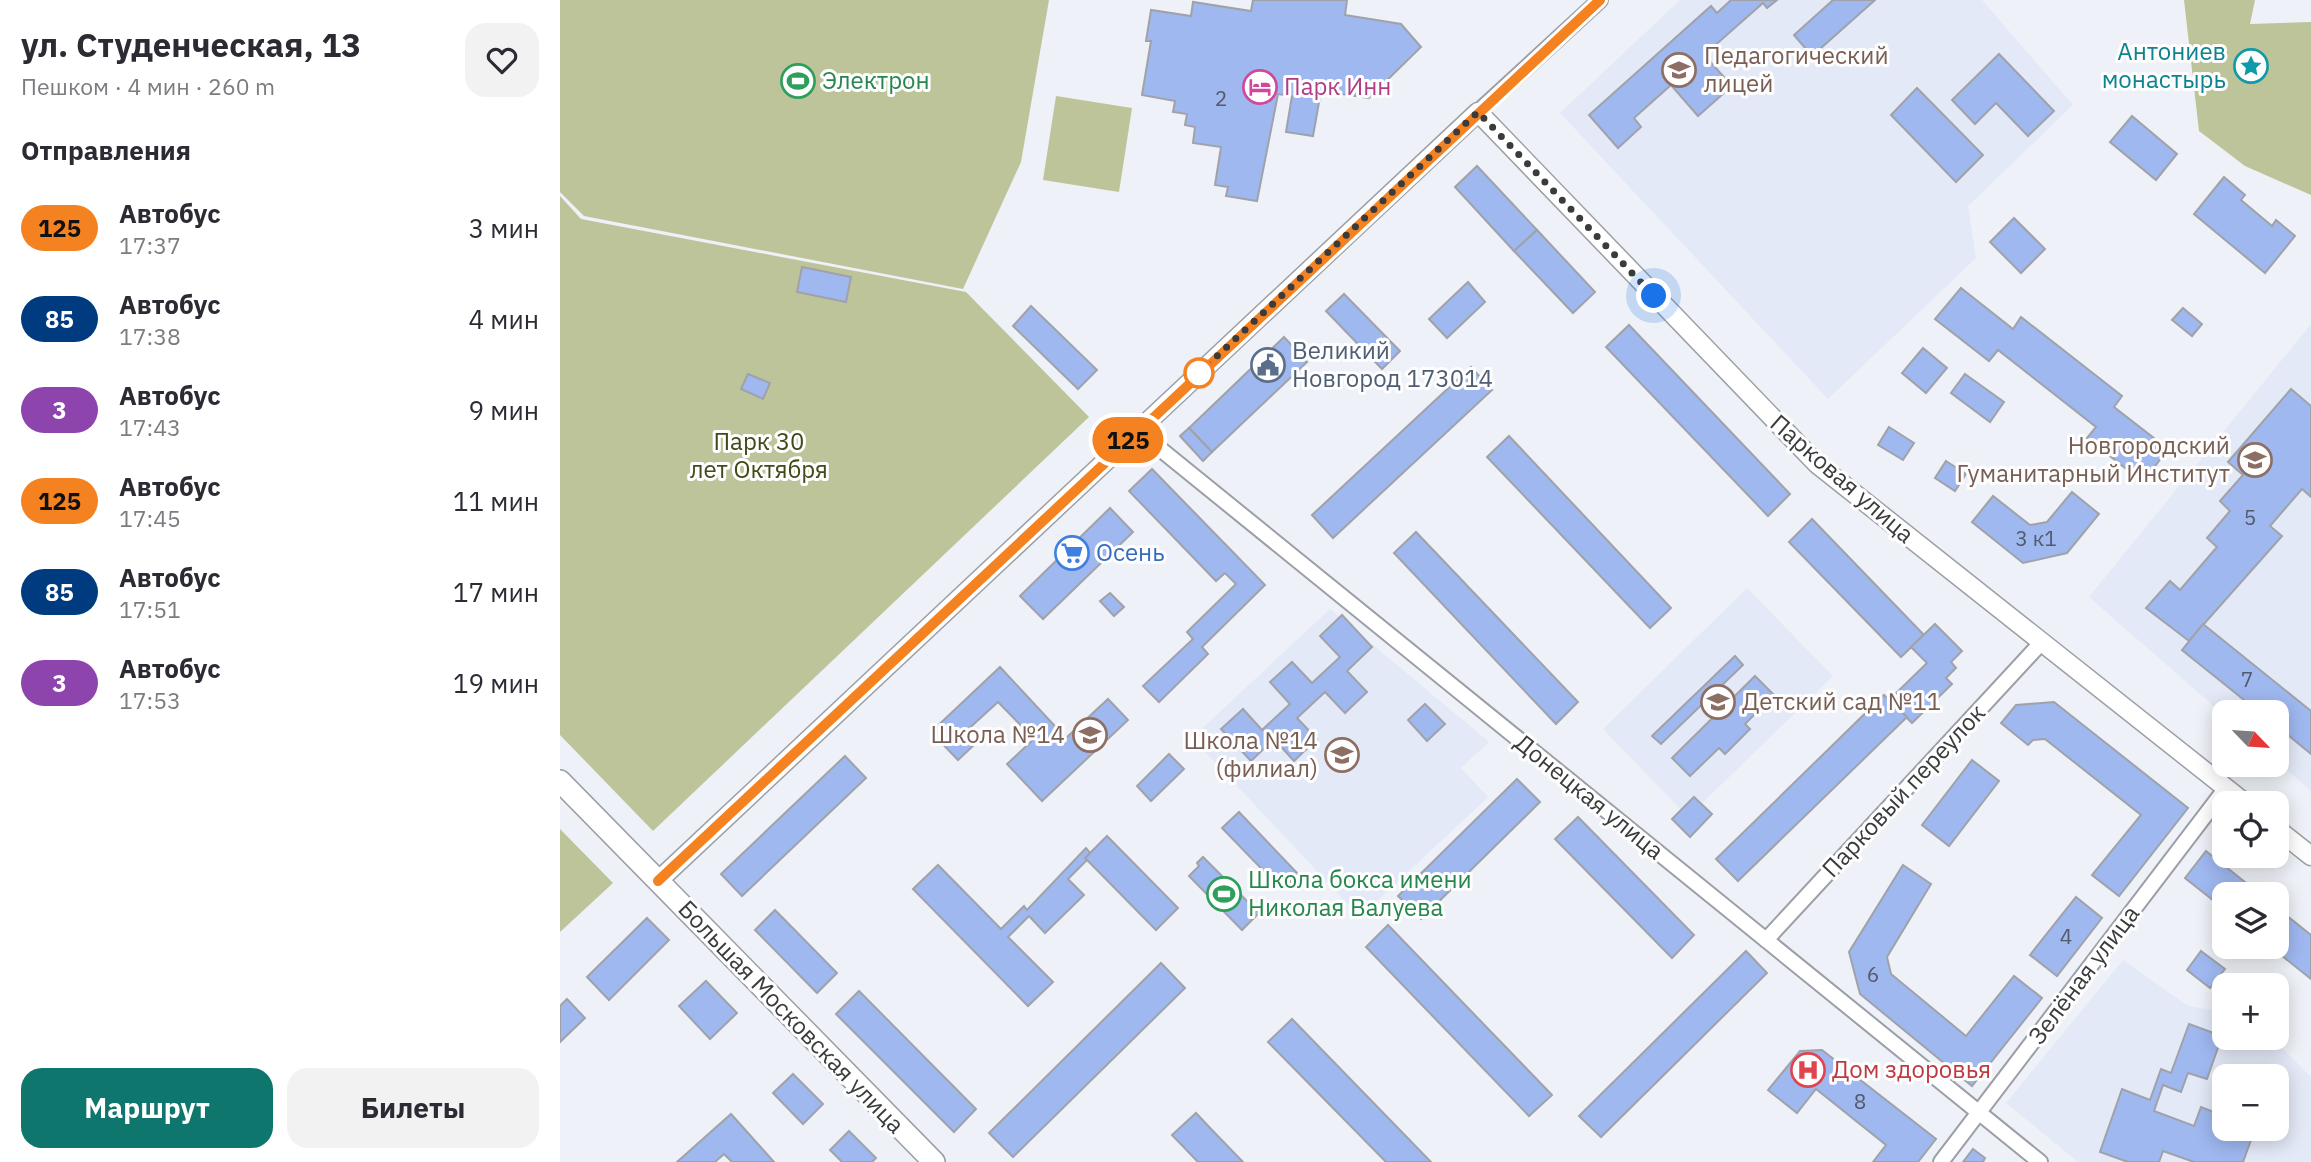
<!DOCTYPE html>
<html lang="ru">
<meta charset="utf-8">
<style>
body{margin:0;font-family:"IBM Plex Sans",sans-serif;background:#f2f2f3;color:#2b2b33;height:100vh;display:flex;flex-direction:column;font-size:26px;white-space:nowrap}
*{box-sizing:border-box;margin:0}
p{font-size:23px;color:#7c7c81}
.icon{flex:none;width:38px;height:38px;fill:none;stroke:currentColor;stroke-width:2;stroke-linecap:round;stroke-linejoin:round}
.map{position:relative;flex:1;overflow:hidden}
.details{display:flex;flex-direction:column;background:#fff;width:560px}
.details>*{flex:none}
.badge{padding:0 14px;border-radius:23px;font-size:24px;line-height:46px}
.needle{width:46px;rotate:115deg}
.controls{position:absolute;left:1652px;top:700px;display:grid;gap:14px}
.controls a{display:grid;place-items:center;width:77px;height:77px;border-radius:14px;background:#fff;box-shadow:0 4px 18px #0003;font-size:35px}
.you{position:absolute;width:35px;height:35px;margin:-18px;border:5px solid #fff;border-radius:50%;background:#1a73e8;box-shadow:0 0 0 10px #1a73e833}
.map>.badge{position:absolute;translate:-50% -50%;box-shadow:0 0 0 4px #fff}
h2{padding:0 21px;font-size:26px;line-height:63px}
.round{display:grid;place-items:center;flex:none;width:74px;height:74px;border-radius:21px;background:#f2f2f3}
.headline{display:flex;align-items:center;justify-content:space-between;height:119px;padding:0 21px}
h1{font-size:33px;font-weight:800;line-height:52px}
.primary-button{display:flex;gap:14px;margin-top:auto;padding:14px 21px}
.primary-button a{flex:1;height:80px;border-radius:21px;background:#0f766e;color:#fff;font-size:28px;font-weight:800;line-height:80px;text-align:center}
.primary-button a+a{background:#f2f2f3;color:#2b2b33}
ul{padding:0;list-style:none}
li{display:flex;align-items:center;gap:21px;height:91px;padding:0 21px}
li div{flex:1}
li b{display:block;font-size:26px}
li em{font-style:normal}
li .badge{min-width:77px;font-weight:700;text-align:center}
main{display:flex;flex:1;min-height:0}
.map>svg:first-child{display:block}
.built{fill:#e3e9f7;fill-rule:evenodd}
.green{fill:#bdc49a}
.building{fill:#9fb8f0;stroke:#9fa2a8;stroke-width:2}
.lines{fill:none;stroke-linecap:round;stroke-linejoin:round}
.minor-casing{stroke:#9c9fa5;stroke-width:18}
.tertiary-casing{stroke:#9c9fa5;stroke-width:21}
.secondary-casing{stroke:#9c9fa5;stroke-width:24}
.minor{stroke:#fff;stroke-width:14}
.tertiary{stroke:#fff;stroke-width:18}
.secondary{stroke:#fff;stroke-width:21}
.line-casing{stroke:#fff;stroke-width:16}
.line{stroke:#f58220;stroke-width:10}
.walk{stroke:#3a3b3d;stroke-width:7;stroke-dasharray:0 12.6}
.stop-dot{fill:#fff;stroke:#f58220;stroke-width:3.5}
.labels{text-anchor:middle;stroke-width:6;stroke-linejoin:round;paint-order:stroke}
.number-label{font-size:21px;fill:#535a6a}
.culture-label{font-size:24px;fill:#0d838f;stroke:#fefefe;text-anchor:end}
.education-label{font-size:24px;fill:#785e54;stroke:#fefefe;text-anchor:end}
.leisure-label{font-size:24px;fill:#27864d;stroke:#fefefe;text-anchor:start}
.hotel-label{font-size:24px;fill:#b23c85;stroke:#fefefe;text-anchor:start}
.service-label{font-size:24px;fill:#4e5e75;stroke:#fefefe;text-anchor:start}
.park-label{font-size:24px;fill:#434919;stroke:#fefefe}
.street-label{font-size:24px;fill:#3a3b3d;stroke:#fefefe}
.shop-label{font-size:24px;fill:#366cbe;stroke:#fefefe;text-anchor:start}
.health-label{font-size:24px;fill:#be3a42;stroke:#fefefe;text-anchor:start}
</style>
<main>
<section class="details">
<div class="headline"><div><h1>ул. Студенческая, 13</h1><p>Пешком · 4 мин · 260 m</p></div><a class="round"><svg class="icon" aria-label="heart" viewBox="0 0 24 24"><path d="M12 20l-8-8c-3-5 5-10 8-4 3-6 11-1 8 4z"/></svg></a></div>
<h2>Отправления</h2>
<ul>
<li><span class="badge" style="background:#f58220;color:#111">125</span><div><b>Автобус</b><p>17:37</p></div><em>3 мин</em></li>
<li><span class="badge" style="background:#003b80;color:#fff">85</span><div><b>Автобус</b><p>17:38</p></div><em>4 мин</em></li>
<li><span class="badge" style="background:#8e44ad;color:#fff">3</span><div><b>Автобус</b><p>17:43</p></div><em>9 мин</em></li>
<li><span class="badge" style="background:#f58220;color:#111">125</span><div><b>Автобус</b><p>17:45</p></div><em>11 мин</em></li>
<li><span class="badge" style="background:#003b80;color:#fff">85</span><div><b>Автобус</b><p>17:51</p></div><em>17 мин</em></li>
<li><span class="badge" style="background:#8e44ad;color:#fff">3</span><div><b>Автобус</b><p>17:53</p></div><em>19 мин</em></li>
</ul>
<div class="primary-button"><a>Маршрут</a><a>Билеты</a></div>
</section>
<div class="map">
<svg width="1751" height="1162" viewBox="0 0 1751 1162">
<rect width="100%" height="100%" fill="#eef1f7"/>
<!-- built -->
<g class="built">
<polygon points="1120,0 1422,0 1513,105 1408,206 1416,258 1268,399 1000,113"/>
<polygon points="1751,324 1751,791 1717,761 1717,712 1664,712 1664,715 1529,597"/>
<polygon points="1187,588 1273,676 1128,817 1043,729"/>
<polygon points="770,609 929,742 901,768 928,797 800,917 632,738"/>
<path d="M1563 960 1628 1006 1664 1012V1038H1712L1751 1077V1162H1518L1446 1103ZM1664 1076H1717V1129H1664Z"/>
</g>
<!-- green -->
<g class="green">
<polygon points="0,0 489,0 461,162 403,289 24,216 0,192"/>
<polygon points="1624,0 1695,0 1690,24 1751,22 1751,195 1685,166 1639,131"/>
<polygon points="496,96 572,108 559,192 483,180"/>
<polygon points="0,196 21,219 406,292 529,417 93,831 0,735"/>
<polygon points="0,829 53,883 0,932"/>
</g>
<!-- building -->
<g class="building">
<polygon points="693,0 787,0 785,15 841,24 861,47 809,98 761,91 753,136 726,132 732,96 718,94 697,201 666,196 668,187 655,185 661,147 633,143 635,127 625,125 627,114 613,112 615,101 582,95 591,41 586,41 591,10 631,16 633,2 691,11"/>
<polygon points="1171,0 1217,0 1207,8 1203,3 1144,55 1172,86 1138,116 1111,85 1074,118 1081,127 1058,148 1029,115 1151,6 1157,13"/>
<polygon points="1273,0 1315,0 1252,56 1234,35"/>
<polygon points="1439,54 1494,111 1468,136 1436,103 1415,124 1392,100"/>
<polygon points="1357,88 1423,155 1396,182 1331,115"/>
<polygon points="1572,116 1617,154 1596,180 1550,142"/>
<polygon points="917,166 977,230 954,251 895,187"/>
<polygon points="1664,177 1685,195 1681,200 1712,226 1716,220 1735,236 1705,273 1634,214"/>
<polygon points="1454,218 1485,249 1461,273 1430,242"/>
<polygon points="977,230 1035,292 1013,313 954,251"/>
<polygon points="242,267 291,277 286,302 237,292"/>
<polygon points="908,282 925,302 887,338 869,319"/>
<polygon points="1401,288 1453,329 1461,317 1562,396 1554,407 1608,449 1583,482 1527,438 1536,427 1438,350 1429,361 1375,319"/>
<polygon points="784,294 840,351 822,369 766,311"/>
<polygon points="471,306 537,370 518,389 453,326"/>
<polygon points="1623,308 1642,324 1632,336 1612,320"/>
<polygon points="1069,325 1230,494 1208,516 1046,347"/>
<polygon points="724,337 747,362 652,452 629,428"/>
<polygon points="1363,348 1387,368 1366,393 1342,373"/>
<polygon points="911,367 932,390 773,538 752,515"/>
<polygon points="188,374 210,383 203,399 181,389"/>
<polygon points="1405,374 1444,402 1430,422 1391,393"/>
<polygon points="1731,389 1751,406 1751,497 1742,489 1710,526 1722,536 1629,641 1586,608 1610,581 1620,590 1657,547 1647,538 1670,511 1660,501 1683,475 1668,462"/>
<polygon points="1329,427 1354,443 1343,460 1318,445"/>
<polygon points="629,428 652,452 643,461 620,436"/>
<polygon points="949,436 1111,608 1090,628 927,457"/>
<polygon points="1386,461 1406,474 1395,491 1375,478"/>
<polygon points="592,469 705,585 642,647 648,654 599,702 583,686 633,639 627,632 676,584 665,573 656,581 569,491"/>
<polygon points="1512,492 1539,514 1507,553 1463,563 1412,522 1433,496 1470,525 1487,522"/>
<polygon points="550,508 573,532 483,619 460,596"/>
<polygon points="1252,519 1364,635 1341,657 1229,542"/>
<polygon points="856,532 1018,702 996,724 834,553"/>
<polygon points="550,593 564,607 554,616 540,601"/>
<polygon points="782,615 812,647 787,671 807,692 785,713 765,692 737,718 757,739 734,761 714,739 691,761 661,729 683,709 702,730 730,704 710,682 732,662 752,683 780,657 760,636"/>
<polygon points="1375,624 1402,651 1391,662 1396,668 1386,678 1392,684 1352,723 1329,700 1367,663 1351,647"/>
<polygon points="1643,624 1751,711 1751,754 1717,726 1717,712 1699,712 1622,650"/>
<polygon points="1175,656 1183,665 1101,744 1092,736"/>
<polygon points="440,667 506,738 548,699 568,720 482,801 447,764 474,739 438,702 404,733 415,744 398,760 371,732"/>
<polygon points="1195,676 1214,695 1185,724 1190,729 1165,754 1159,748 1130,776 1112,758"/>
<polygon points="1324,695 1347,717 1178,881 1156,859"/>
<polygon points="1494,702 1628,808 1559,896 1532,875 1581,815 1485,739 1473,740 1468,745 1441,723 1456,705"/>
<polygon points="865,704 885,724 867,741 848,720"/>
<polygon points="609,754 624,769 591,801 577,786"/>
<polygon points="285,756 306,778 182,896 161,874"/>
<polygon points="1412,760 1439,781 1389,846 1362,825"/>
<polygon points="957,779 980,802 861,919 838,896"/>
<polygon points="1134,797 1152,814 1130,837 1112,819"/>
<polygon points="679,812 738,874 722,890 662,828"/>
<polygon points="1018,817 1134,935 1112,958 995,839"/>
<polygon points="547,836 618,908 596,930 525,858"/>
<polygon points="526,848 530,853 525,858 527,860 508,879 524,895 485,933 469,916 448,937 493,982 468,1006 353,889 378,865 441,929 464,906 467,910"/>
<polygon points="1646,851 1700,894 1664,894 1664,909 1625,878"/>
<polygon points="643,857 699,913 682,930 629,876 639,866 637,863"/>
<polygon points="1343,865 1371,884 1327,957 1331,974 1406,1036 1454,976 1482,998 1412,1086 1300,994 1289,952"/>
<polygon points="1516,897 1542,918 1497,976 1470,955"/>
<polygon points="1717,908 1751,935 1751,979 1711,947 1717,947"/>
<polygon points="215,910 277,973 257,993 195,930"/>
<polygon points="87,918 109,940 49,1000 27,977"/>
<polygon points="828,925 992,1095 969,1116 806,947"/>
<polygon points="1186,951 1207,973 1041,1137 1019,1116"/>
<polygon points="1641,951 1665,969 1650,988 1627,970"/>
<polygon points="601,963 625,988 453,1157 429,1133"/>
<polygon points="146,981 177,1013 150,1039 119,1006"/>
<polygon points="299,991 416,1109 394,1132 276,1014"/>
<polygon points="7,999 25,1018 0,1042 0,1006"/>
<polygon points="732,1019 871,1162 826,1162 708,1042"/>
<polygon points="1629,1024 1662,1036 1647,1079 1628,1073 1621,1092 1603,1085 1594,1111 1634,1126 1641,1107 1664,1116 1664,1129 1695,1129 1683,1162 1634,1162 1603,1151 1599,1162 1568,1162 1540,1152 1562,1089 1590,1100 1601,1069 1611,1073"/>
<polygon points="1262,1050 1376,1139 1358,1162 1313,1162 1326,1145 1256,1089 1237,1113 1208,1090 1240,1051"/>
<polygon points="233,1074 263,1104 243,1124 213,1093"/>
<polygon points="636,1113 652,1130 683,1162 638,1162 612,1135"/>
<polygon points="171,1114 214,1162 172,1162 164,1154 155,1162 117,1162"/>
<polygon points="289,1131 316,1158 312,1162 282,1162 270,1150"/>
<polygon points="1413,1149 1425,1158 1423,1162 1403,1162"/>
</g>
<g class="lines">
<!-- minor casing -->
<g class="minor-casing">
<g id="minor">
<polyline points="918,112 1040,0"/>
<polyline points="578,431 1480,1162"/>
<polyline points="1206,940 1481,643"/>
<polyline points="1381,1162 1666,788"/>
</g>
</g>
<!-- tertiary casing -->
<g class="tertiary-casing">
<g id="tertiary">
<polyline points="1717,829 1751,856"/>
<polyline points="98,881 918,112 1257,464 1685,803"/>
</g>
</g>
<!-- secondary casing -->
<g class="secondary-casing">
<polyline id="secondary" points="0,781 374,1162"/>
</g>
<!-- minor -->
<use href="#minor" class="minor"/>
<!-- tertiary -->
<use href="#tertiary" class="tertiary"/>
<!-- secondary -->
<use href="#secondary" class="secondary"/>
</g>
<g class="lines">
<!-- line casing -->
<g class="line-casing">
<polyline id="line" points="98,881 1040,0"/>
</g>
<!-- line -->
<use href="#line" class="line"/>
<!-- walk -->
<polyline class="walk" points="639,373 918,112 1094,296"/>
</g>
<!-- icons -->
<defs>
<g id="sight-ring" transform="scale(1.75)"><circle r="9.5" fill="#fefefe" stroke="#0f9aa8" stroke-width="1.5"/><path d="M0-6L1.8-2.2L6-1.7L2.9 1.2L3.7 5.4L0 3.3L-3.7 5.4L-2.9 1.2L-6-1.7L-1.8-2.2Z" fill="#0f9aa8"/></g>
<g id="school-ring" transform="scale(1.75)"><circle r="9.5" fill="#fefefe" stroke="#8d6e63" stroke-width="1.5"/><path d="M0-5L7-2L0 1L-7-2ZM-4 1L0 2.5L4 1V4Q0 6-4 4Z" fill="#8d6e63"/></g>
<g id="stadium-ring" transform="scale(1.75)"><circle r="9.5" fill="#fefefe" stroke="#2e9e5b" stroke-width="1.5"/><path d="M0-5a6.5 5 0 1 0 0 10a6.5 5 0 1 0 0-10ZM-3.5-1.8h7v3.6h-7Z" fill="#2e9e5b"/></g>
<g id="hotel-ring" transform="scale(1.75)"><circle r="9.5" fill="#fefefe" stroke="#d1479c" stroke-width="1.5"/><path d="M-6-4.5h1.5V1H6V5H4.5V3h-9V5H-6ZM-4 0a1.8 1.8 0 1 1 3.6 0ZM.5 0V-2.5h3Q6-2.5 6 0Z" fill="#d1479c"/></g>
<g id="civic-ring" transform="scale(1.75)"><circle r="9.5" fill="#fefefe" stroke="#5c6f8a" stroke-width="1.5"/><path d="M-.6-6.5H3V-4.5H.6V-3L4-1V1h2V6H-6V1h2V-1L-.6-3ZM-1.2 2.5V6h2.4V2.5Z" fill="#5c6f8a"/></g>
<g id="university-ring" transform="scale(1.75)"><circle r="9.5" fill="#fefefe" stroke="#8d6e63" stroke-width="1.5"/><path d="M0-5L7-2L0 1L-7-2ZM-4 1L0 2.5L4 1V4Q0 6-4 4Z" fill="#8d6e63"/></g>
<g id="supermarket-ring" transform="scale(1.75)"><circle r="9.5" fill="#fefefe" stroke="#3f7fe0" stroke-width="1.5"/><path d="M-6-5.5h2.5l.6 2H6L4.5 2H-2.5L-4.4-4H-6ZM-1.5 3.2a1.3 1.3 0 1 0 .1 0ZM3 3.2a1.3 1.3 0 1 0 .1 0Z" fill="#3f7fe0"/></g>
<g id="hospital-ring" transform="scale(1.75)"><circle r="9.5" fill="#fefefe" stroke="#e0444e" stroke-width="1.5"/><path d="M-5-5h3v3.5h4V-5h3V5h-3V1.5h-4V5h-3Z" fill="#e0444e"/></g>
</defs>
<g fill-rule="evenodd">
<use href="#sight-ring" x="1691" y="66"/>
<use href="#school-ring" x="1119" y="70"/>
<use href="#stadium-ring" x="238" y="81"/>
<use href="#hotel-ring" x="700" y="87"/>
<use href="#civic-ring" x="708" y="365"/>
<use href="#university-ring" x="1695" y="460"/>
<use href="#supermarket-ring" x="512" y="553"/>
<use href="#school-ring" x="1158" y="702"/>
<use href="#school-ring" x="530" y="735"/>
<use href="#school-ring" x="782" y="755"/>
<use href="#stadium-ring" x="664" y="894"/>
<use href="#hospital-ring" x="1248" y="1070"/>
</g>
<!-- markers -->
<circle class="stop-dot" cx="639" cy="373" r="14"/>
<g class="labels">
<!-- number labels -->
<g class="number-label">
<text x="661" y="106">2</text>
<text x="1690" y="525">5</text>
<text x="1476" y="546">3 к1</text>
<text x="1687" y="687">7</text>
<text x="1506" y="944">4</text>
<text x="1313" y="982">6</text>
<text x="1300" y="1109">8</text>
</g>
<!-- culture labels -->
<g class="culture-label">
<text x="1666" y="60">Антониев<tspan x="1666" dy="28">монастырь</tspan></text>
</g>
<!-- education labels -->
<g class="education-label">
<text x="1144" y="64" text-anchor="start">Педагогический<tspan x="1144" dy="28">лицей</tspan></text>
<text x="1670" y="454">Новгородский<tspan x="1670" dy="28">Гуманитарный Институт</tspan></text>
<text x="1182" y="710" text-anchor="start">Детский сад №11</text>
<text x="505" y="743">Школа №14</text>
<text x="758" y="749">Школа №14<tspan x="758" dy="28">(филиал)</tspan></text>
</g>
<!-- leisure labels -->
<g class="leisure-label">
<text x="262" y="89">Электрон</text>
<text x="688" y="888">Школа бокса имени<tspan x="688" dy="28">Николая Валуева</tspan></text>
</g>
<!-- hotel labels -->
<g class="hotel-label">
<text x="724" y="95">Парк Инн</text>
</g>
<!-- service labels -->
<g class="service-label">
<text x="732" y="359">Великий<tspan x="732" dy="28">Новгород 173014</tspan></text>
</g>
<!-- park labels -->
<g class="park-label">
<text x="199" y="450">Парк 30<tspan x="199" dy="28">лет Октября</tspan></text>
</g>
<!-- street labels -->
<g class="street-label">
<text transform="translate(1282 479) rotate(41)" y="8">Парковая улица</text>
<text transform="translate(1344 791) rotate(-47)" y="8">Парковый переулок</text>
<text transform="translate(1029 797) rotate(39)" y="8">Донецкая улица</text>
<text transform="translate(1524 975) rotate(-53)" y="8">Зелёная улица</text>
<text transform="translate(231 1017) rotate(46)" y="8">Большая Московская улица</text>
</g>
<!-- shop labels -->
<g class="shop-label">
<text x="536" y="561">Осень</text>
</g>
<!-- health labels -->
<g class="health-label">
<text x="1272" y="1078">Дом здоровья</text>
</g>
</g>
</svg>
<div class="controls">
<a><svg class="needle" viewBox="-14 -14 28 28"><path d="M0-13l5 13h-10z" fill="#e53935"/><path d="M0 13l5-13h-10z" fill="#7c7c81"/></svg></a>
<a><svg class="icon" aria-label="locate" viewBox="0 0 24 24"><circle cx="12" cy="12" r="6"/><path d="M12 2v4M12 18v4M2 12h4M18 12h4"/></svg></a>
<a><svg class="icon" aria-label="layers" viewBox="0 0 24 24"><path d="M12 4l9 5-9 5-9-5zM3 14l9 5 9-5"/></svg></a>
<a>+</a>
<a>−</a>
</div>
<div class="you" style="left:1094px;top:296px"></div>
<b class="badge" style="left:568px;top:440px;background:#f58220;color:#111">125</b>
</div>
</main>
